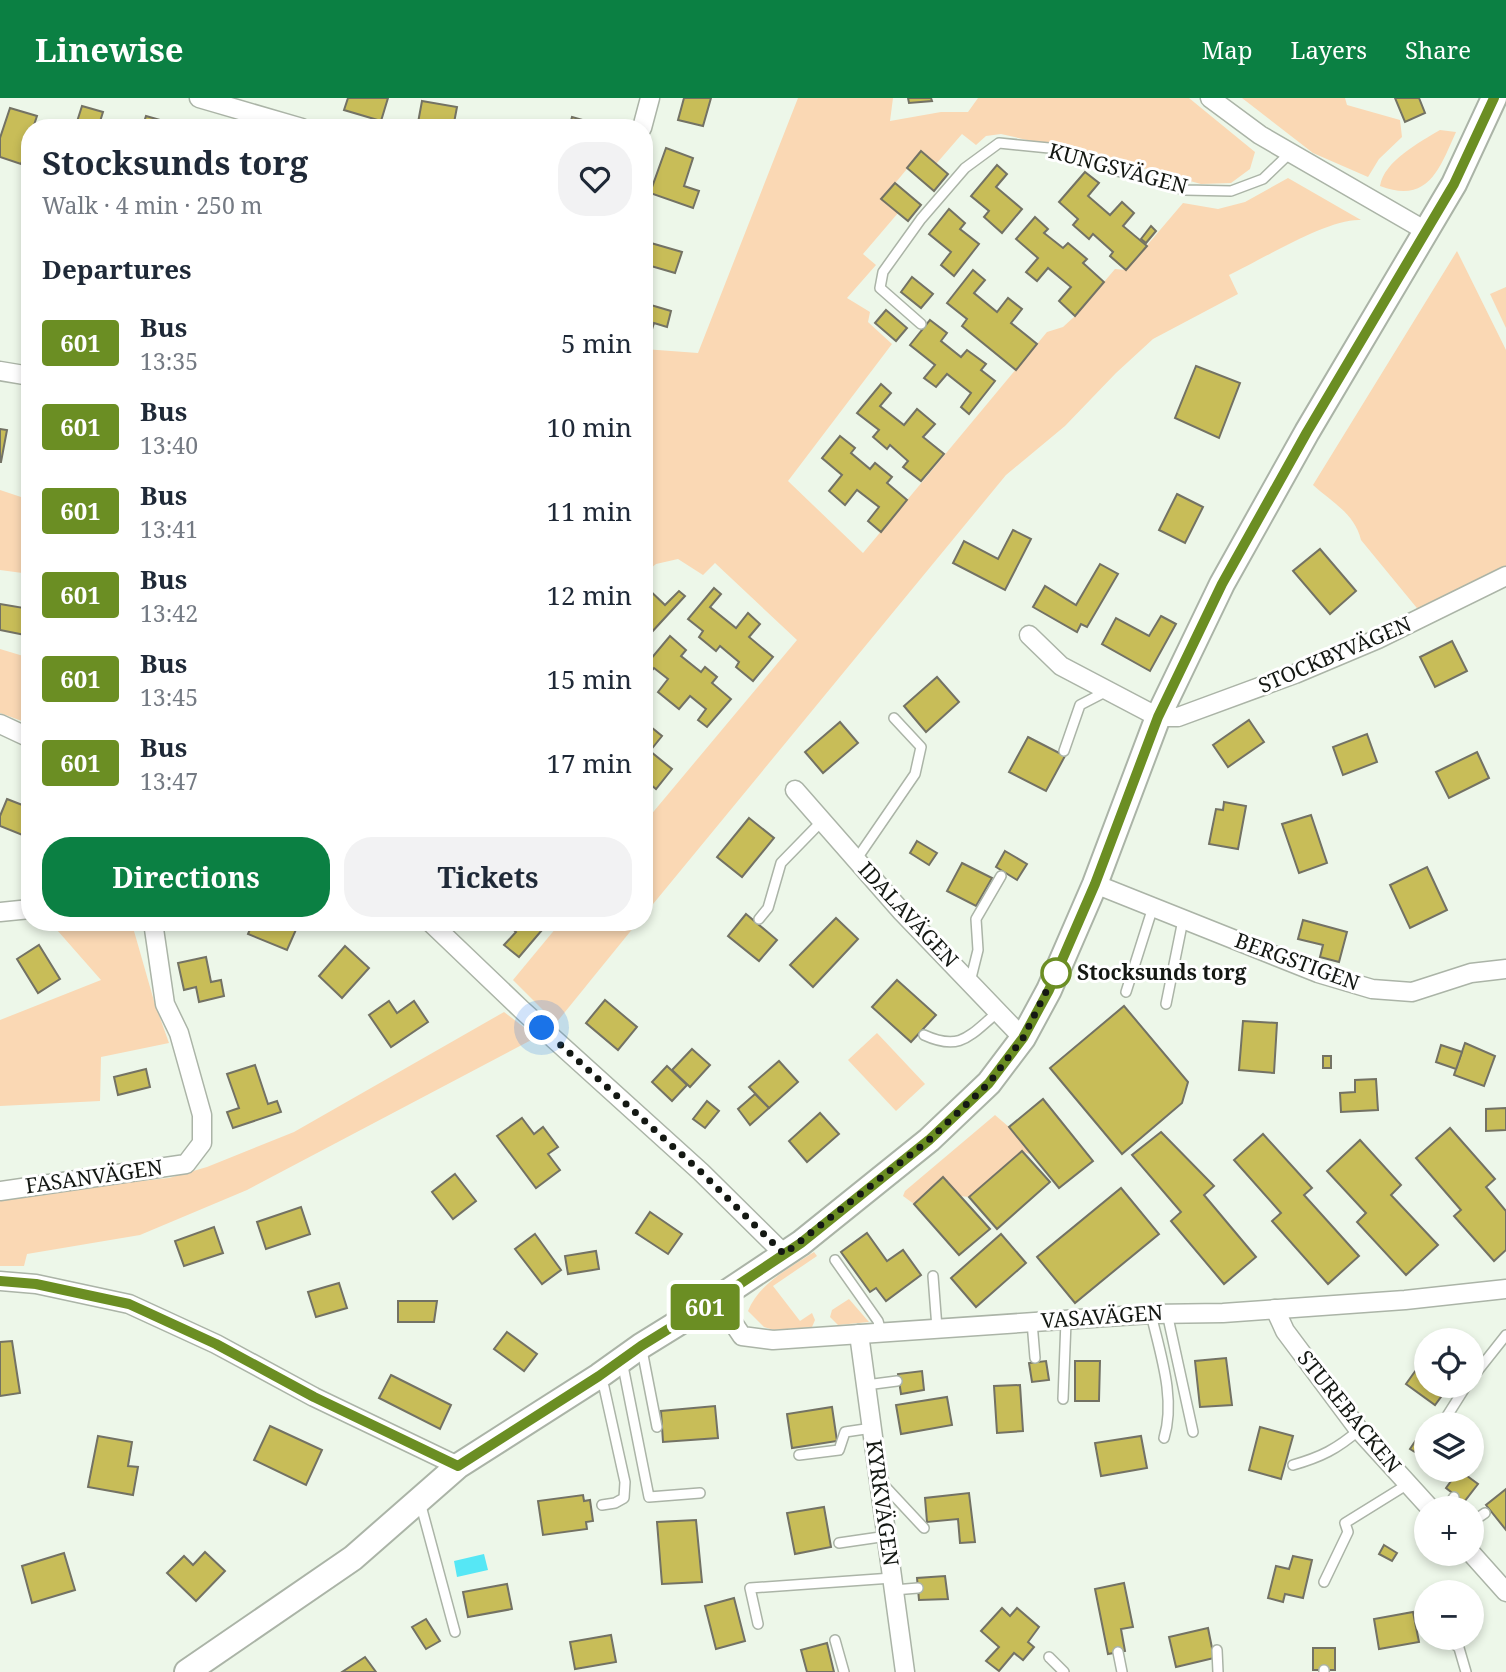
<!DOCTYPE html>
<meta charset="utf-8">
<style>
body{margin:0;font-family:"Noto Serif",serif;background:#f2f2f3;color:#1f2937;height:100vh;display:flex;flex-direction:column;font-size:26px;white-space:nowrap}
*{box-sizing:border-box;margin:0}
p{font-size:23px;color:#747a83}
.icon{flex:none;width:38px;height:38px;fill:none;stroke:currentColor;stroke-width:2;stroke-linecap:round;stroke-linejoin:round}
.map{position:relative;flex:1;overflow:hidden}
.drawer{position:absolute;left:21px;top:21px;width:632px;height:812px;display:flex;flex-direction:column;background:#fff;border-radius:28px;box-shadow:0 4px 10px #0003}
.drawer>*{flex:none}
.badge{padding:0 14px;border-radius:5px;font-size:24px;line-height:46px}
.buttons{position:absolute;left:1414px;top:1230px;display:grid;gap:14px}
.buttons a{display:grid;place-items:center;width:70px;height:70px;border-radius:50%;background:#fff;box-shadow:0 4px 10px #0003;font-size:35px}
.you{position:absolute;width:35px;height:35px;margin:-18px;border:5px solid #fff;border-radius:50%;background:#1a73e8;box-shadow:0 0 0 10px #1a73e833}
.map>.badge{position:absolute;translate:-50% -50%;box-shadow:0 0 0 4px #fff}
h2{padding:0 21px;font-size:26px;line-height:63px}
.round{display:grid;place-items:center;flex:none;width:74px;height:74px;border-radius:28px;background:#f2f2f3}
.summary{display:flex;align-items:center;justify-content:space-between;height:119px;padding:0 21px}
h1{font-size:33px;font-weight:700;line-height:52px}
.primary-button{display:flex;gap:14px;margin-top:auto;padding:14px 21px}
.primary-button a{flex:1;height:80px;border-radius:28px;background:#0b8043;color:#fff;font-size:28px;font-weight:700;line-height:80px;text-align:center}
.primary-button a+a{background:#f2f2f3;color:#1f2937}
ul{padding:0;list-style:none}
li{display:flex;align-items:center;gap:21px;height:84px;padding:0 21px}
li div{flex:1}
li b{display:block;font-size:26px}
li em{font-style:normal}
li .badge{min-width:77px;font-weight:700;text-align:center}
header{display:flex;align-items:center;gap:42px;box-sizing:border-box;height:98px;padding:0 35px;background:#0b8043;color:#fff}
header strong{font-size:33px}
nav{display:flex;gap:38px;margin-inline-start:auto;font-size:24px}
.map>svg:first-child{display:block}
.green{fill:#fad8b4}
.water{fill:#56e7f5}
.building{fill:#c8bd58;stroke:#737264;stroke-width:2}
.lines{fill:none;stroke-linecap:round;stroke-linejoin:round}
.lane-casing{stroke:#abb4a7;stroke-width:12}
.street-casing{stroke:#abb4a7;stroke-width:21}
.secondary-casing{stroke:#abb4a7;stroke-width:28}
.lane{stroke:#fff;stroke-width:9}
.street{stroke:#fff;stroke-width:18}
.secondary{stroke:#fff;stroke-width:24}
.line-casing{stroke:#fff;stroke-width:16}
.line{stroke:#6b8e23;stroke-width:10}
.walk{stroke:#141813;stroke-width:7;stroke-dasharray:0 12.6}
.stop-dot{fill:#fff;stroke:#6b8e23;stroke-width:3.5}
.labels{text-anchor:middle;stroke-width:6;stroke-linejoin:round;paint-order:stroke}
.street-label{font-size:21px;fill:#141813;stroke:#fff}
.stop-label{font-size:21px;font-weight:bold;fill:#141813;stroke:#fff;text-anchor:start}
</style>
<header>
<strong>Linewise</strong>
<nav><a>Map</a><a>Layers</a><a>Share</a></nav>
</header>
<div class="map">
<svg width="1506" height="1574" viewBox="0 0 1506 1574">
<rect width="100%" height="100%" fill="#edf7e9"/>
<!-- green -->
<g class="green">
<path d="M798 0H893L890 23 941 14H968L978 0H1189L1255 54 1250 71 1231 85 1201 86 1103 59 1001 36 986 38 976 47 962 36 936 66 921 54 882 101 898 115 863 156 876 167 847 200 870 214 868 224 892 246 788 383 863 455 1037 246 1047 234 1063 229 1075 218 1115 171 1126 172 1183 105 1218 111 1245 104 1288 80 1361 122C1328 120 1261 162 1229 177L1238 196 1153 241 1116 275 1065 328 1006 377 644 817V725L797 542 715 465 703 477 678 461 656 466 644 476V251L698 255Z"/>
<polygon points="1242,0 1345,0 1347,7 1400,22 1402,39 1379,61 1368,79 1313,55"/>
<path d="M1440 32 1456 34C1439 72 1428 106 1380 88 1384 63 1420 44 1440 32Z"/>
<path d="M1457 153 1506 252V468L1421 515 1361 442C1355 416 1332 404 1313 387Z"/>
<polygon points="1506,189 1506,230 1490,196"/>
<polygon points="0,392 30,402 30,476 0,472"/>
<polygon points="0,551 30,560 30,626 0,615"/>
<polygon points="50,824 72,824 134,833 154,903 169,945 101,959 100,1003 0,1008 0,922 101,882"/>
<polygon points="561,824 638,824 556,925 513,882"/>
<polygon points="504,914 537,939 247,1092 140,1137 27,1156 24,1168 0,1168 0,1098 169,1080 207,1069 294,1034"/>
<polygon points="877,935 925,986 896,1013 848,962"/>
<polygon points="995,1017 1009,1029 1032,1057 1021,1053 969,1099 960,1098 943,1079 914,1106 903,1098 905,1093"/>
<path d="M814 1154 817 1158 773 1188 800 1223 812 1215 815 1222 812 1229 774 1232 764 1229 748 1213C759 1185 791 1169 814 1154Z"/>
<polygon points="849,1201 869,1224 838,1227 830,1219 832,1212"/>
</g>
<!-- water -->
<polygon class="water" points="484,1456 488,1472 457,1479 454,1463"/>
<!-- building -->
<g class="building">
<polygon points="348,0 388,0 381,23 344,12"/>
<polygon points="684,0 711,0 703,28 678,22"/>
<polygon points="908,0 931,0 932,3 909,5"/>
<polygon points="1395,0 1419,0 1425,15 1405,24"/>
<polygon points="422,3 457,9 453,30 417,30"/>
<polygon points="82,8 103,14 98,30 75,30"/>
<polygon points="10,10 37,18 33,30 30,30 30,41 21,66 0,59 0,40"/>
<polygon points="146,18 174,26 173,30 142,30"/>
<polygon points="572,19 607,29 607,30 569,30"/>
<polygon points="666,50 693,60 684,88 699,93 693,110 650,95"/>
<polygon points="921,53 948,76 934,93 907,70"/>
<polygon points="997,67 1007,76 996,89 1022,111 1002,135 984,119 989,113 971,98"/>
<polygon points="1085,74 1099,85 1088,98 1110,117 1122,104 1134,115 1123,128 1147,148 1126,172 1110,158 1113,154 1093,136 1089,141 1073,127 1078,121 1059,104"/>
<polygon points="895,85 921,107 908,123 881,101"/>
<polygon points="949,111 965,125 960,131 979,146 954,178 941,167 951,154 929,136"/>
<polygon points="1035,119 1048,131 1044,135 1063,150 1068,145 1087,161 1083,165 1104,184 1075,218 1059,203 1071,189 1048,170 1037,183 1026,174 1038,160 1016,141"/>
<polygon points="1151,128 1156,133 1146,145 1141,141"/>
<polygon points="644,143 682,154 675,175 644,166"/>
<polygon points="973,172 985,182 974,195 997,214 1008,200 1022,211 1011,225 1037,246 1016,272 962,228 967,221 947,205"/>
<polygon points="912,179 933,196 921,210 901,194"/>
<polygon points="644,205 671,213 667,229 654,225 648,244 644,243"/>
<polygon points="886,212 907,230 896,243 875,225"/>
<polygon points="930,222 947,235 941,243 961,259 967,252 986,266 981,272 995,283 969,316 961,309 971,295 947,276 936,289 924,280 935,267 910,247"/>
<polygon points="1196,268 1240,285 1219,340 1175,320"/>
<polygon points="881,286 891,295 880,308 904,327 917,311 935,326 923,339 944,356 921,383 903,369 908,363 890,347 887,351 873,339 879,332 857,315"/>
<polygon points="0,331 7,332 1,364 0,364"/>
<polygon points="840,338 855,350 851,355 870,371 875,365 892,379 887,385 907,402 881,434 868,423 879,409 857,392 845,407 829,393 842,377 822,360"/>
<polygon points="1177,396 1203,409 1185,445 1159,432"/>
<polygon points="1013,432 1031,441 1005,492 953,465 964,443 998,461"/>
<polygon points="1320,451 1356,493 1330,516 1293,473"/>
<polygon points="1100,466 1118,476 1087,529 1081,526 1077,534 1033,509 1045,488 1076,507"/>
<polygon points="644,487 665,507 679,493 685,498 650,536 644,531"/>
<polygon points="714,490 721,496 710,509 736,530 748,515 760,526 749,539 773,559 753,583 736,569 739,564 720,548 716,553 699,539 703,533 688,521"/>
<polygon points="0,506 30,511 30,538 0,532"/>
<polygon points="1161,518 1176,526 1150,573 1102,546 1116,520 1149,538"/>
<polygon points="670,538 686,552 681,558 701,574 705,569 717,579 712,585 731,601 707,629 698,622 706,611 690,598 679,611 658,594 668,581 654,570 644,581 644,569"/>
<polygon points="1452,543 1467,573 1435,589 1420,559"/>
<polygon points="937,579 959,604 926,634 904,608"/>
<polygon points="1249,622 1264,644 1228,669 1213,647"/>
<polygon points="840,624 858,645 823,675 805,654"/>
<polygon points="646,625 662,638 650,653 672,671 656,691 644,681 644,628"/>
<polygon points="1367,636 1377,664 1343,677 1333,649"/>
<polygon points="1028,639 1065,658 1046,693 1009,674"/>
<polygon points="1477,654 1489,680 1449,700 1436,674"/>
<polygon points="7,701 30,710 30,740 0,728 0,718"/>
<polygon points="1224,704 1246,708 1238,751 1209,746 1216,711 1223,712"/>
<polygon points="1311,717 1327,765 1299,775 1282,726"/>
<polygon points="749,720 774,740 742,779 717,759"/>
<polygon points="917,743 937,755 929,767 910,755"/>
<polygon points="1005,753 1027,766 1017,782 996,769"/>
<polygon points="962,765 992,780 976,808 947,793"/>
<polygon points="1427,769 1447,812 1410,830 1390,787"/>
<polygon points="746,816 777,842 759,863 728,838"/>
<polygon points="836,820 858,841 813,889 790,867"/>
<polygon points="1303,822 1347,834 1339,864 1320,859 1323,847 1298,841"/>
<polygon points="253,824 291,824 298,827 287,852 248,836"/>
<polygon points="505,824 547,824 548,825 519,859 504,847 516,834"/>
<polygon points="39,847 60,881 38,895 17,861"/>
<polygon points="345,848 369,870 342,900 319,878"/>
<polygon points="206,859 211,884 221,882 224,898 199,904 196,889 184,892 178,865"/>
<polygon points="897,882 936,917 911,944 872,909"/>
<polygon points="605,902 637,929 618,952 586,925"/>
<polygon points="389,903 397,915 414,903 428,924 391,949 369,917"/>
<polygon points="1124,908 1188,984 1182,1005 1122,1056 1050,970"/>
<polygon points="1243,923 1277,925 1274,975 1239,972"/>
<polygon points="1465,945 1495,958 1484,988 1454,977"/>
<polygon points="1441,947 1462,954 1456,971 1436,964"/>
<polygon points="692,951 710,967 690,989 672,972"/>
<rect x="1323" y="958" width="8" height="12"/>
<polygon points="779,963 798,984 769,1010 749,989"/>
<polygon points="255,967 268,1006 277,1003 281,1014 233,1030 227,1014 239,1010 227,976"/>
<polygon points="667,968 687,987 672,1003 652,984"/>
<polygon points="146,971 150,989 118,997 114,979"/>
<polygon points="1376,981 1378,1012 1341,1014 1340,995 1355,994 1355,982"/>
<polygon points="755,996 769,1010 750,1027 738,1011"/>
<polygon points="1043,1001 1093,1063 1059,1090 1009,1029"/>
<polygon points="707,1003 719,1013 705,1030 693,1021"/>
<polygon points="1506,1010 1506,1032 1486,1033 1486,1011"/>
<polygon points="820,1015 839,1036 807,1064 789,1043"/>
<polygon points="522,1020 534,1036 543,1029 558,1049 548,1056 560,1072 536,1090 497,1038"/>
<polygon points="1450,1030 1495,1081 1486,1089 1506,1113 1506,1152 1494,1163 1454,1118 1461,1112 1416,1060"/>
<polygon points="1161,1034 1214,1088 1204,1097 1256,1159 1224,1186 1171,1123 1181,1114 1132,1057"/>
<polygon points="1263,1036 1312,1090 1304,1097 1359,1158 1328,1186 1272,1123 1281,1115 1234,1062"/>
<polygon points="1360,1042 1401,1087 1391,1097 1438,1147 1406,1177 1357,1124 1366,1115 1327,1073"/>
<polygon points="1022,1053 1050,1084 997,1131 969,1099"/>
<polygon points="455,1076 476,1103 453,1121 432,1094"/>
<polygon points="943,1079 990,1131 959,1157 914,1106"/>
<polygon points="1121,1090 1159,1136 1075,1205 1037,1159"/>
<polygon points="301,1109 310,1136 266,1151 257,1124"/>
<polygon points="650,1114 682,1136 668,1156 636,1135"/>
<polygon points="214,1129 223,1155 184,1168 175,1143"/>
<polygon points="867,1135 887,1163 903,1152 921,1177 886,1203 876,1190 870,1194 841,1154"/>
<polygon points="535,1136 561,1172 542,1186 515,1151"/>
<polygon points="1001,1136 1026,1165 976,1209 951,1180"/>
<polygon points="596,1153 599,1171 568,1176 565,1158"/>
<polygon points="339,1185 347,1210 316,1219 308,1194"/>
<polygon points="398,1203 437,1203 434,1224 398,1224"/>
<polygon points="507,1234 537,1256 524,1273 494,1251"/>
<polygon points="12,1243 20,1295 0,1298 0,1244"/>
<polygon points="1426,1258 1426,1288 1449,1288 1435,1307 1406,1286"/>
<polygon points="1226,1260 1232,1307 1200,1309 1195,1263"/>
<polygon points="1046,1263 1049,1282 1032,1284 1029,1265"/>
<polygon points="1075,1263 1100,1263 1099,1303 1075,1303"/>
<polygon points="922,1273 924,1292 901,1296 898,1276"/>
<polygon points="391,1277 451,1307 440,1331 379,1300"/>
<polygon points="1020,1287 1023,1333 997,1335 994,1288"/>
<polygon points="947,1299 952,1327 901,1336 896,1307"/>
<polygon points="715,1308 718,1340 663,1344 661,1313"/>
<polygon points="832,1309 837,1343 792,1350 787,1316"/>
<polygon points="1426,1327 1426,1361 1410,1351"/>
<polygon points="270,1328 322,1352 306,1387 254,1362"/>
<polygon points="1260,1329 1293,1338 1281,1381 1249,1372"/>
<polygon points="98,1338 132,1344 128,1368 138,1369 133,1397 88,1389"/>
<polygon points="1141,1338 1147,1370 1101,1378 1095,1345"/>
<polygon points="1459,1372 1478,1386 1464,1404 1446,1390"/>
<polygon points="1506,1391 1506,1432 1486,1407"/>
<polygon points="969,1395 975,1444 960,1445 958,1421 927,1424 925,1400"/>
<polygon points="583,1397 584,1403 590,1402 593,1423 586,1424 587,1431 543,1437 538,1403"/>
<polygon points="824,1409 831,1449 795,1456 787,1415"/>
<polygon points="696,1422 702,1484 662,1486 657,1424"/>
<polygon points="1384,1447 1397,1455 1392,1463 1379,1456"/>
<polygon points="205,1454 225,1473 196,1503 167,1475 184,1458 193,1467"/>
<polygon points="64,1455 75,1492 32,1505 22,1468"/>
<polygon points="1293,1458 1312,1462 1303,1500 1285,1496 1283,1504 1268,1500 1276,1468 1289,1471"/>
<polygon points="945,1478 948,1501 919,1502 917,1480"/>
<polygon points="1124,1485 1133,1529 1121,1531 1125,1553 1108,1556 1095,1491"/>
<polygon points="507,1486 512,1511 468,1519 463,1494"/>
<polygon points="734,1500 745,1543 716,1551 705,1508"/>
<polygon points="1002,1510 1010,1518 1017,1510 1039,1529 1028,1544 1034,1549 1023,1562 1014,1555 999,1573 986,1563 999,1549 981,1533"/>
<polygon points="1413,1514 1419,1544 1379,1551 1374,1521"/>
<polygon points="426,1521 440,1543 426,1551 412,1529"/>
<polygon points="1208,1530 1214,1560 1176,1569 1169,1539"/>
<polygon points="611,1537 616,1564 575,1571 570,1544"/>
<polygon points="827,1545 834,1574 807,1574 801,1552"/>
<rect x="1313" y="1550" width="22" height="22"/>
<polygon points="365,1559 376,1574 342,1574"/>
</g>
<g class="lines">
<!-- lane casing -->
<g class="lane-casing">
<g id="lane">
<polyline points="921,226 880,190 883,174 921,121 965,70 999,45 1049,50 1110,71 1185,92 1231,93 1263,81 1290,55"/>
<polyline points="1064,653 1080,607 1107,593"/>
<polyline points="856,762 915,676 921,649 894,620"/>
<polyline points="759,821 768,810 781,765 822,723"/>
<polyline points="970,884 978,852 976,821 1001,778"/>
<polyline points="1126,894 1153,809"/>
<polyline points="1166,906 1183,822"/>
<path d="M924 937C961 954 970 937 998 914"/>
<polyline points="835,1162 878,1223 881,1234"/>
<polyline points="933,1178 937,1230"/>
<polyline points="1167,1215 1193,1334"/>
<path d="M1151 1216C1160 1255 1176 1301 1164 1340"/>
<polyline points="1032,1224 1035,1260"/>
<polyline points="642,1252 657,1329"/>
<polyline points="622,1263 649,1399 700,1395"/>
<polyline points="1472,1280 1506,1237"/>
<polyline points="600,1281 604,1289 625,1384 624,1400 615,1405 602,1407"/>
<polyline points="866,1287 897,1283"/>
<polyline points="1063,1301 1066,1223"/>
<polyline points="1442,1326 1466,1288"/>
<polyline points="799,1357 839,1352 845,1334 872,1330"/>
<path d="M1293 1367C1321 1359 1337 1351 1359 1332"/>
<polyline points="882,1385 924,1430"/>
<polyline points="420,1404 455,1534"/>
<polyline points="1447,1410 1454,1399"/>
<polyline points="1472,1424 1485,1415"/>
<polyline points="839,1445 887,1438"/>
<polyline points="1324,1484 1348,1434 1345,1425 1408,1386"/>
<polyline points="894,1492 918,1490"/>
<polyline points="758,1526 750,1490 892,1480"/>
<polyline points="1424,1526 1426,1527"/>
<polyline points="1447,1540 1459,1550 1466,1574"/>
<polyline points="835,1542 844,1574"/>
<polyline points="1217,1552 1218,1574"/>
<polyline points="1118,1554 1122,1574"/>
<polyline points="1049,1559 1064,1574"/>
<polyline points="1324,1572 1324,1574"/>
</g>
</g>
<!-- street casing -->
<g class="street-casing">
<g id="street">
<polyline points="199,0 302,30"/>
<polyline points="1210,0 1260,37 1426,133"/>
<polyline points="642,30 650,0"/>
<polyline points="0,273 30,278"/>
<polyline points="1029,537 1061,568 1158,619 1178,619 1295,576 1378,541 1506,478"/>
<polyline points="0,626 30,640"/>
<polyline points="795,692 902,814 1023,940"/>
<polyline points="1095,786 1318,875 1372,891 1412,894 1471,875 1506,871"/>
<polyline points="0,814 30,811"/>
<polyline points="430,824 522,912 701,1074 784,1156"/>
<polyline points="0,1093 186,1066 202,1045 202,1017 179,935 165,906 153,824"/>
<polyline points="0,1183 36,1186 129,1206 216,1246 314,1299 458,1368"/>
<polyline points="717,1201 742,1238 773,1242 1151,1216 1223,1215 1405,1202 1506,1191"/>
<polyline points="1275,1211 1285,1233 1359,1332 1430,1410"/>
<polyline points="859,1236 905,1574"/>
<polyline points="1472,1456 1506,1494"/>
</g>
</g>
<!-- secondary casing -->
<g class="secondary-casing">
<polyline id="secondary" points="187,1574 353,1460 458,1368 599,1278 641,1248 717,1201 801,1145 929,1042 989,985 1023,940 1049,892 1095,786 1158,619 1222,486 1307,334 1454,86 1494,0"/>
</g>
<!-- lane -->
<use href="#lane" class="lane"/>
<!-- street -->
<use href="#street" class="street"/>
<!-- secondary -->
<use href="#secondary" class="secondary"/>
</g>
<g class="lines">
<!-- line casing -->
<g class="line-casing">
<polyline id="line" points="0,1183 36,1186 129,1206 216,1246 314,1299 458,1368 599,1278 641,1248 717,1201 801,1145 929,1042 989,985 1023,940 1049,892 1095,786 1158,619 1222,486 1307,334 1454,86 1494,0"/>
</g>
<!-- line -->
<use href="#line" class="line"/>
<!-- walk -->
<polyline class="walk" points="542,930 701,1074 784,1156 929,1042 989,985 1023,940 1058,870 1056,875"/>
</g>
<!-- markers -->
<circle class="stop-dot" cx="1056" cy="875" r="14"/>
<g class="labels">
<!-- street labels -->
<g class="street-label">
<text transform="translate(1118 71) rotate(15)" y="7">KUNGSVÄGEN</text>
<text transform="translate(1335 557) rotate(-23)" y="7">STOCKBYVÄGEN</text>
<text transform="translate(908 817) rotate(47)" y="7">IDALAVÄGEN</text>
<text transform="translate(1297 864) rotate(20)" y="7">BERGSTIGEN</text>
<text transform="translate(94 1079) rotate(-8)" y="7">FASANVÄGEN</text>
<text transform="translate(1102 1219) rotate(-4)" y="7">VASAVÄGEN</text>
<text transform="translate(1349 1314) rotate(51)" y="7">STUREBACKEN</text>
<text transform="translate(882 1405) rotate(82)" y="7">KYRKVÄGEN</text>
</g>
<!-- stop labels -->
<g class="stop-label">
<text x="1077" y="882">Stocksunds torg</text>
</g>
</g>
</svg>
<div class="buttons">
<a><svg class="icon" aria-label="locate" viewBox="0 0 24 24"><circle cx="12" cy="12" r="6"/><path d="M12 2v4M12 18v4M2 12h4M18 12h4"/></svg></a>
<a><svg class="icon" aria-label="layers" viewBox="0 0 24 24"><path d="M12 4l9 5-9 5-9-5zM3 14l9 5 9-5"/></svg></a>
<a>+</a>
<a>−</a>
</div>
<div class="you" style="left:542px;top:930px"></div>
<b class="badge" style="left:705px;top:1209px;background:#6b8e23;color:#fff">601</b>
<section class="drawer">
<div class="summary"><div><h1>Stocksunds torg</h1><p>Walk · 4 min · 250 m</p></div><a class="round"><svg class="icon" aria-label="heart" viewBox="0 0 24 24"><path d="M12 20l-8-8c-3-5 5-10 8-4 3-6 11-1 8 4z"/></svg></a></div>
<h2>Departures</h2>
<ul>
<li><span class="badge" style="background:#6b8e23;color:#fff">601</span><div><b>Bus</b><p>13:35</p></div><em>5 min</em></li>
<li><span class="badge" style="background:#6b8e23;color:#fff">601</span><div><b>Bus</b><p>13:40</p></div><em>10 min</em></li>
<li><span class="badge" style="background:#6b8e23;color:#fff">601</span><div><b>Bus</b><p>13:41</p></div><em>11 min</em></li>
<li><span class="badge" style="background:#6b8e23;color:#fff">601</span><div><b>Bus</b><p>13:42</p></div><em>12 min</em></li>
<li><span class="badge" style="background:#6b8e23;color:#fff">601</span><div><b>Bus</b><p>13:45</p></div><em>15 min</em></li>
<li><span class="badge" style="background:#6b8e23;color:#fff">601</span><div><b>Bus</b><p>13:47</p></div><em>17 min</em></li>
</ul>
<div class="primary-button"><a>Directions</a><a>Tickets</a></div>
</section>
</div>
